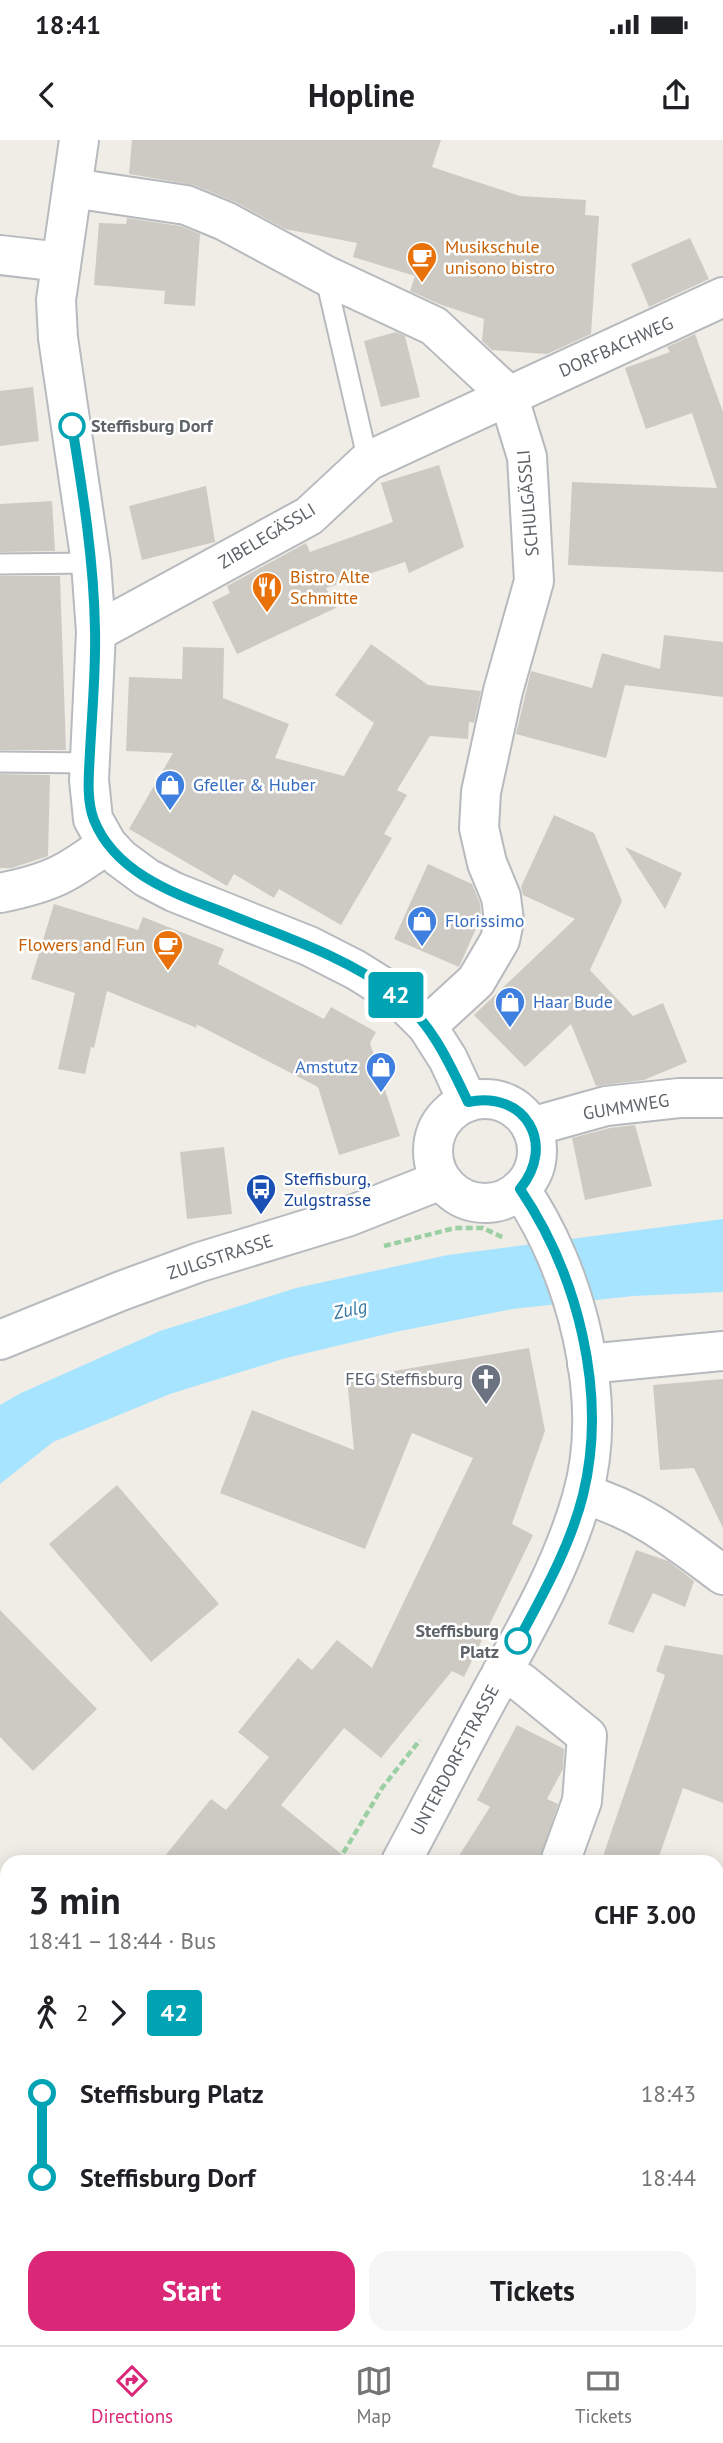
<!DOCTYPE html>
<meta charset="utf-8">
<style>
body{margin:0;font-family:"PT Sans",sans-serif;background:#f6f6f6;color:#202124;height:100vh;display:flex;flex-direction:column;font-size:26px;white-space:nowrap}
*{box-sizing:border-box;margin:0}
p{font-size:23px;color:#757577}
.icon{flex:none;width:38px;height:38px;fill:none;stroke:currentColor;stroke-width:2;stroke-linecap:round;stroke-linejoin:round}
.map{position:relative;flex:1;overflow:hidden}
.side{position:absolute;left:0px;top:1715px;width:724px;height:490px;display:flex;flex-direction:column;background:#fff;border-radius:21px 21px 0 0;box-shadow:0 4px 18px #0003}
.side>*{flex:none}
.badge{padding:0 14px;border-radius:5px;font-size:24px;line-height:46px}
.map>.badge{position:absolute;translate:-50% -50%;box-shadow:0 0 0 4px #fff}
.legs{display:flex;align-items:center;gap:10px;height:77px;padding:0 28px;font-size:23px}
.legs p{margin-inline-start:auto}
.summary{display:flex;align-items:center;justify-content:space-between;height:119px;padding:0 28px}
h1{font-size:38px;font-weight:600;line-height:52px}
.cta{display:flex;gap:14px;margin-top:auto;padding:14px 28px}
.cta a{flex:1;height:80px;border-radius:21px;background:#db2777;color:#fff;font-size:28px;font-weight:600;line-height:80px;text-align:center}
.cta a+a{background:#f6f6f6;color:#202124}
ul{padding:0 28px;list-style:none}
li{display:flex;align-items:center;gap:24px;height:84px;font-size:26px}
li i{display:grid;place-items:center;width:10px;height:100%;margin:0 9px;background:currentColor}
li i::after{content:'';width:18px;height:18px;margin:-9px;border:5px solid;border-radius:50%;background:#fff}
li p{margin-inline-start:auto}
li:first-child i{background:linear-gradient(#0000 50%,currentColor 0)}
li:last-child i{background:linear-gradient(currentColor 50%,#0000 0)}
.status{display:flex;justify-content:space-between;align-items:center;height:49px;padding:0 35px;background:#fff;direction:ltr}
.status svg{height:19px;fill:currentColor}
header{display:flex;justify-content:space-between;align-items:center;height:91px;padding:0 28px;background:#fff;font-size:32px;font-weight:600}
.menu{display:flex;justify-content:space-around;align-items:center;height:98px;border-top:2px solid #e0e0e0;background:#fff;font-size:19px;color:#757577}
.menu a{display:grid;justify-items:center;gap:4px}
.menu .on{color:#db2777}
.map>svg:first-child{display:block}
.water{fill:#a7e4ff}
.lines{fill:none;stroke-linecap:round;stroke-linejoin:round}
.stream{stroke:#a7e4ff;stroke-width:10}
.building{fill:#cdcac4}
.lane-casing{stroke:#b6b9bd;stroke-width:23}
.street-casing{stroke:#b6b9bd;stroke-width:42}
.secondary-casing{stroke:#b7bbc0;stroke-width:42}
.path{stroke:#9cd0a4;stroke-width:4.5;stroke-dasharray:7 3.5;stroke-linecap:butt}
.lane{stroke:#fff;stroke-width:19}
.street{stroke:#fff;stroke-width:38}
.secondary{stroke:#fff;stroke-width:38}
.line-1-casing{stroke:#fff;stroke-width:16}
.line-1{stroke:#00a3b4;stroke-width:10}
.stop-1-dot{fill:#fff;stroke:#00a3b4;stroke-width:3.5}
.labels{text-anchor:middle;stroke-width:5;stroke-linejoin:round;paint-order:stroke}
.food-label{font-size:18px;fill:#c56008;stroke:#fff;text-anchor:start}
.street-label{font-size:18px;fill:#5d6367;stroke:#fff}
.stop-label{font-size:18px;font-weight:bold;fill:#5d6367;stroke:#fff;text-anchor:start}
.shop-label{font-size:18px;fill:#366cbe;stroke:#fff;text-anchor:start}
.transit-label{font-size:18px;fill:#164399;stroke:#fff;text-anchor:start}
.worship-label{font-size:18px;fill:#5b616d;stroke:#fff;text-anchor:end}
.water-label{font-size:19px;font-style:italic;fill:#377ba6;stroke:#fff}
</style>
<div class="status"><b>18:41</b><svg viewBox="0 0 49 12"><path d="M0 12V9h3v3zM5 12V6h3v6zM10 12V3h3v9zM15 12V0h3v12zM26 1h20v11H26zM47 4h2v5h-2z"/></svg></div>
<header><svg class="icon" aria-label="back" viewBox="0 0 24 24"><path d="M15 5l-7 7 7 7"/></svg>Hopline<svg class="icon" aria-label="share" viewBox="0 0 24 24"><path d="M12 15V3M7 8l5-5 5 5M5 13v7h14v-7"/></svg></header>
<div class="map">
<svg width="723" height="2205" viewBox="0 0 723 2205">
<rect width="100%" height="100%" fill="#f0ede6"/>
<!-- water -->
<polygon class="water" points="723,1079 723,1152 633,1156 512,1169 395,1192 286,1218 170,1254 53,1302 0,1344 0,1265 21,1253 160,1191 296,1148 448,1115"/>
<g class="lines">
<!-- stream -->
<g class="stream">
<polyline points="718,2082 723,2077"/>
<polyline points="387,2205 405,2198"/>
</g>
</g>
<!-- building -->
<g class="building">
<polygon points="132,0 441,0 432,27 520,56 586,60 585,75 599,76 591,194 547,214 492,210 482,201 484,179 439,164 410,151 415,136 353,117 357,103 285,89 235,62 194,45 129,34"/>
<polygon points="127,78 180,86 200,94 195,166 164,164 165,151 94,145 99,83 126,84"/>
<polygon points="690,98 709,139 649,167 631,124"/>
<polygon points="396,192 405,196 420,257 381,267 364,201"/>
<polygon points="695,194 723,272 723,432 568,425 572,342 717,348 692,273 646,289 625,228 670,212 667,207"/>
<polygon points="33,247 39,301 0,306 0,251"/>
<polygon points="439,325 464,407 409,433 405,422 326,448 336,468 237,514 212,462 230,453 227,446 306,403 310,412 393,382 381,343"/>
<polygon points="206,346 215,402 142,420 129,366"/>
<polygon points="52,361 55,411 0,412 0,364"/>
<polygon points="0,436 60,436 66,610 0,610"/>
<polygon points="664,495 723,502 723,557 625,545 606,618 516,594 531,531 592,548 602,513 660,529"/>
<polygon points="371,504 428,545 481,551 474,583 469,582 468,599 430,596 397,650 407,655 384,694 392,698 341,785 279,749 274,758 234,734 227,746 129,689 173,613 126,611 129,537 182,539 183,507 224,508 223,558 289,584 275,618 344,636 374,583 335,555"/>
<polygon points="0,634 50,635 48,716 12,728 0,728"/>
<polygon points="554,675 594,693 622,761 590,830 633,876 663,863 687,922 644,940 596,946 571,884 525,927 474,875 575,779 523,755 521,747"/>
<polygon points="625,707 682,733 665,769"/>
<polygon points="428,724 472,744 480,763 481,777 459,827 394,799"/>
<polygon points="54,764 138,790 143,777 224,809 218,824 324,879 331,867 376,892 370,903 400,996 339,1015 318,947 196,884 197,888 107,851 94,908 91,907 85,934 58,929 75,853 31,839"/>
<polygon points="635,985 652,1046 585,1060 572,998 610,988"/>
<polygon points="224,1007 232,1074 187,1079 180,1012"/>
<polygon points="529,1208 545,1291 512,1384 533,1395 464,1537 452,1531 381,1618 344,1588 281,1665 351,1722 160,1722 211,1659 226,1670 269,1617 238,1592 298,1518 312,1530 337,1500 372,1528 473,1318 412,1293 365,1409 220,1353 252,1270 354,1310 347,1239"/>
<polygon points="723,1239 723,1388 694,1328 660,1330 653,1245"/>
<polygon points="117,1345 219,1464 151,1522 49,1404"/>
<polygon points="636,1410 668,1421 694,1441 685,1467 653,1453 633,1493 608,1484"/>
<polygon points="0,1470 97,1569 33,1631 0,1597"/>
<polygon points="665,1505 723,1515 723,1663 683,1648 657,1722 601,1722 665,1535 656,1531"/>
<polygon points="517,1585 564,1609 563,1629 547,1659 558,1664 539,1722 455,1722 490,1667 477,1660"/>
</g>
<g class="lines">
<!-- lane casing -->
<g class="lane-casing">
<g id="lane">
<polyline points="325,135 368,321"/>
<polyline points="0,424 91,423"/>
<polyline points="0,622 90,623"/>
</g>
</g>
<!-- street casing -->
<g class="street-casing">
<g id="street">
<polyline points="72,48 186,65 225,81 325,135 434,186 508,255 527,317 534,441 503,551 481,652 479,688 487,723 501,757 504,781 500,800 476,841 427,886"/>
<polyline points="0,115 61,122"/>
<polyline points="96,492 309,376 368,321 723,157"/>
<path d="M0 753C50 743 67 734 107 704"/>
<polyline points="531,987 606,966 679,958 723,958"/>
<polyline points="587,1224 723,1211"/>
<path d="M583 1354C641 1371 676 1400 723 1435"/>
<polyline points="502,1532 522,1543 587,1596 582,1661 560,1722"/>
<polyline points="0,2094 7,2098"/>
<polyline points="718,2103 723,2101"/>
<polyline points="437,2205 457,2198"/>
</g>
</g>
<!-- secondary casing -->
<g class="secondary-casing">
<g id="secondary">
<polyline points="79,0 56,160 58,198 91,423 96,492 89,640 93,679 107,704 120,718 147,738 174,752 309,806 356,830 396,855 427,886 448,919 468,962"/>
<circle cx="485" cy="1011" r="52"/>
<polyline points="0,1200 121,1151 200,1122 347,1077 441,1040"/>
<path d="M401 1722C430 1668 458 1613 488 1558 523 1494 562 1429 582 1357 610 1260 576 1130 520 1049"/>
<polyline points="75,2198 76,2205"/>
<polyline points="566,2198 569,2205"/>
</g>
</g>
<!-- path -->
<g class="path">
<polyline points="384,1106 455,1088 483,1088 504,1098"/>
<polyline points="338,1722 382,1648 420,1600"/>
<polyline points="0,2050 7,2053"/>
</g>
<!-- lane -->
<use href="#lane" class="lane"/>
<!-- street -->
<use href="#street" class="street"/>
<!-- secondary -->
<use href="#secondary" class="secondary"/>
</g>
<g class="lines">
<!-- line-1 casing -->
<g class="line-1-casing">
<path id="line-1" d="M72 286C83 353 94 422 95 490 96 531 92 572 90 612 89 633 86 660 94 680 117 738 186 757 238 778 291 799 349 819 395 854 431 882 449 922 468 962 525 950 557 1004 520 1049 578 1135 608 1253 583 1355 570 1407 543 1454 518 1501"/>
</g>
<!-- line-1 -->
<use href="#line-1" class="line-1"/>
</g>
<!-- icons -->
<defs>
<g id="cafe-pin" transform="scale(1.575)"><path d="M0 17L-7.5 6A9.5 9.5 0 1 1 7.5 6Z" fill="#e8710a" stroke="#fff"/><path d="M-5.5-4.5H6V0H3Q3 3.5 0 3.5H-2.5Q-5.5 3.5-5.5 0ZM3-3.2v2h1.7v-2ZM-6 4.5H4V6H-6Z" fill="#fff"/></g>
<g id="restaurant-pin" transform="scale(1.575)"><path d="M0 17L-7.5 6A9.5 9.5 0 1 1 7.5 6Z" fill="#e8710a" stroke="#fff"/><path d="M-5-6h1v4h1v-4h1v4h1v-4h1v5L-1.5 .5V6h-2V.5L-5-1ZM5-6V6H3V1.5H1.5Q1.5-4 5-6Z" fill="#fff"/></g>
<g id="shop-pin" transform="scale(1.575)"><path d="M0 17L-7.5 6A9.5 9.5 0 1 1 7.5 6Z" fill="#3f7fe0" stroke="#fff"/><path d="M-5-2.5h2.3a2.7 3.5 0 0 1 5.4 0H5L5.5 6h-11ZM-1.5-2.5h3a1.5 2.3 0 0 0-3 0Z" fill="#fff"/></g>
<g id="bus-pin" transform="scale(1.575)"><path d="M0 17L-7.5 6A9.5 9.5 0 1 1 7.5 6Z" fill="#1a4fb4" stroke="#fff"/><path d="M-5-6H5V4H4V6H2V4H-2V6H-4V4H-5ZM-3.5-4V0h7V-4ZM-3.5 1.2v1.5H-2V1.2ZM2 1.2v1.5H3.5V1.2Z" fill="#fff"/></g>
<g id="church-pin" transform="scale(1.575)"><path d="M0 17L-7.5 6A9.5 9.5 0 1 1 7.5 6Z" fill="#6b7280" stroke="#fff"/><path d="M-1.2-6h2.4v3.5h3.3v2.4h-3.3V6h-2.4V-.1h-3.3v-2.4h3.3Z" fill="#fff"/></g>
</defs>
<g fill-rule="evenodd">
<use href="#cafe-pin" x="422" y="117"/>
<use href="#restaurant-pin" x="267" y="447"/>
<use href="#shop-pin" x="170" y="645"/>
<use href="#shop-pin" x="422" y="781"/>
<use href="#cafe-pin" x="168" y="805"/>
<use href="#shop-pin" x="510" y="862"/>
<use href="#shop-pin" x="381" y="927"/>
<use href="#bus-pin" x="261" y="1049"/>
<use href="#church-pin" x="486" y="1239"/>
</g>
<!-- markers -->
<g class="stop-1-dot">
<circle cx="72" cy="286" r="12"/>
<circle cx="518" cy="1501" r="12"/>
</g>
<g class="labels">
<!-- food labels -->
<g class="food-label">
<text x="445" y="113">Musikschule<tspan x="445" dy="21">unisono bistro</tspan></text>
<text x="290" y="443">Bistro Alte<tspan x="290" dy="21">Schmitte</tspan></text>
<text x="145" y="811" text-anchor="end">Flowers and Fun</text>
</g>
<!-- street labels -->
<g class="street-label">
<text transform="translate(616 207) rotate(-24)" y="6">DORFBACHWEG</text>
<text transform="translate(528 363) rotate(-95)" y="6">SCHULGÄSSLI</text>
<text transform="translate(267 396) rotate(-31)" y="6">ZIBELEGÄSSLI</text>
<text transform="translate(626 967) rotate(-9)" y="6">GUMMWEG</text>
<text transform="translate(220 1117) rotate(-18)" y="6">ZULGSTRASSE</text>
<text transform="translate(455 1620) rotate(-62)" y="6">UNTERDORFSTRASSE</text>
</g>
<!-- stop labels -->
<g class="stop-label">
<text x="91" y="292">Steffisburg Dorf</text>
<text x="499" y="1497" text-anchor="end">Steffisburg<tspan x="499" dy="21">Platz</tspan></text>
</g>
<!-- shop labels -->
<g class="shop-label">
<text x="193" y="651">Gfeller &amp; Huber</text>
<text x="445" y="787">Florissimo</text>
<text x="533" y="868">Haar Bude</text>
<text x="358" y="933" text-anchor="end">Amstutz</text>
</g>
<!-- transit labels -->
<g class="transit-label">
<text x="284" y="1045">Steffisburg,<tspan x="284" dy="21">Zulgstrasse</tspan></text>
</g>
<!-- worship labels -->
<g class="worship-label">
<text x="463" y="1245">FEG Steffisburg</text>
</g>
<!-- water labels -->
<g class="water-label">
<text transform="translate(350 1169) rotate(-12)" y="7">Zulg</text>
</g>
</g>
</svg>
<b class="badge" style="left:396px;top:855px;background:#00a3b4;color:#fff">42</b>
<section class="side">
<div class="summary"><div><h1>3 min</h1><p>18:41 – 18:44 · Bus</p></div><b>CHF 3.00</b></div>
<div class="legs"><svg class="icon" aria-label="walk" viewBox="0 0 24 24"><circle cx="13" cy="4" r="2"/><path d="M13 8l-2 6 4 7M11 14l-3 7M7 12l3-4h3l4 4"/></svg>2<svg class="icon" aria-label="forward" viewBox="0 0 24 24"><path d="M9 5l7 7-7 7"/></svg><b class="badge" style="background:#00a3b4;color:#fff">42</b></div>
<ul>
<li><i style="color:#00a3b4"></i><b>Steffisburg Platz</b><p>18:43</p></li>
<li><i style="color:#00a3b4"></i><b>Steffisburg Dorf</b><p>18:44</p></li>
</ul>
<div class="cta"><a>Start</a><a>Tickets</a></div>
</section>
</div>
<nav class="menu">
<a class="on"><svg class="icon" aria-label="directions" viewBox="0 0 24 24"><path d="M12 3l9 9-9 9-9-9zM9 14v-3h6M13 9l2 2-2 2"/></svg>Directions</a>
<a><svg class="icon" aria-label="map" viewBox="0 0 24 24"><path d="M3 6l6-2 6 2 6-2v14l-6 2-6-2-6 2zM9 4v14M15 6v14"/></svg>Map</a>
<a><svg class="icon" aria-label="tickets" viewBox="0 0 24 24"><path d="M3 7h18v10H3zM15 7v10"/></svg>Tickets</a>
</nav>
